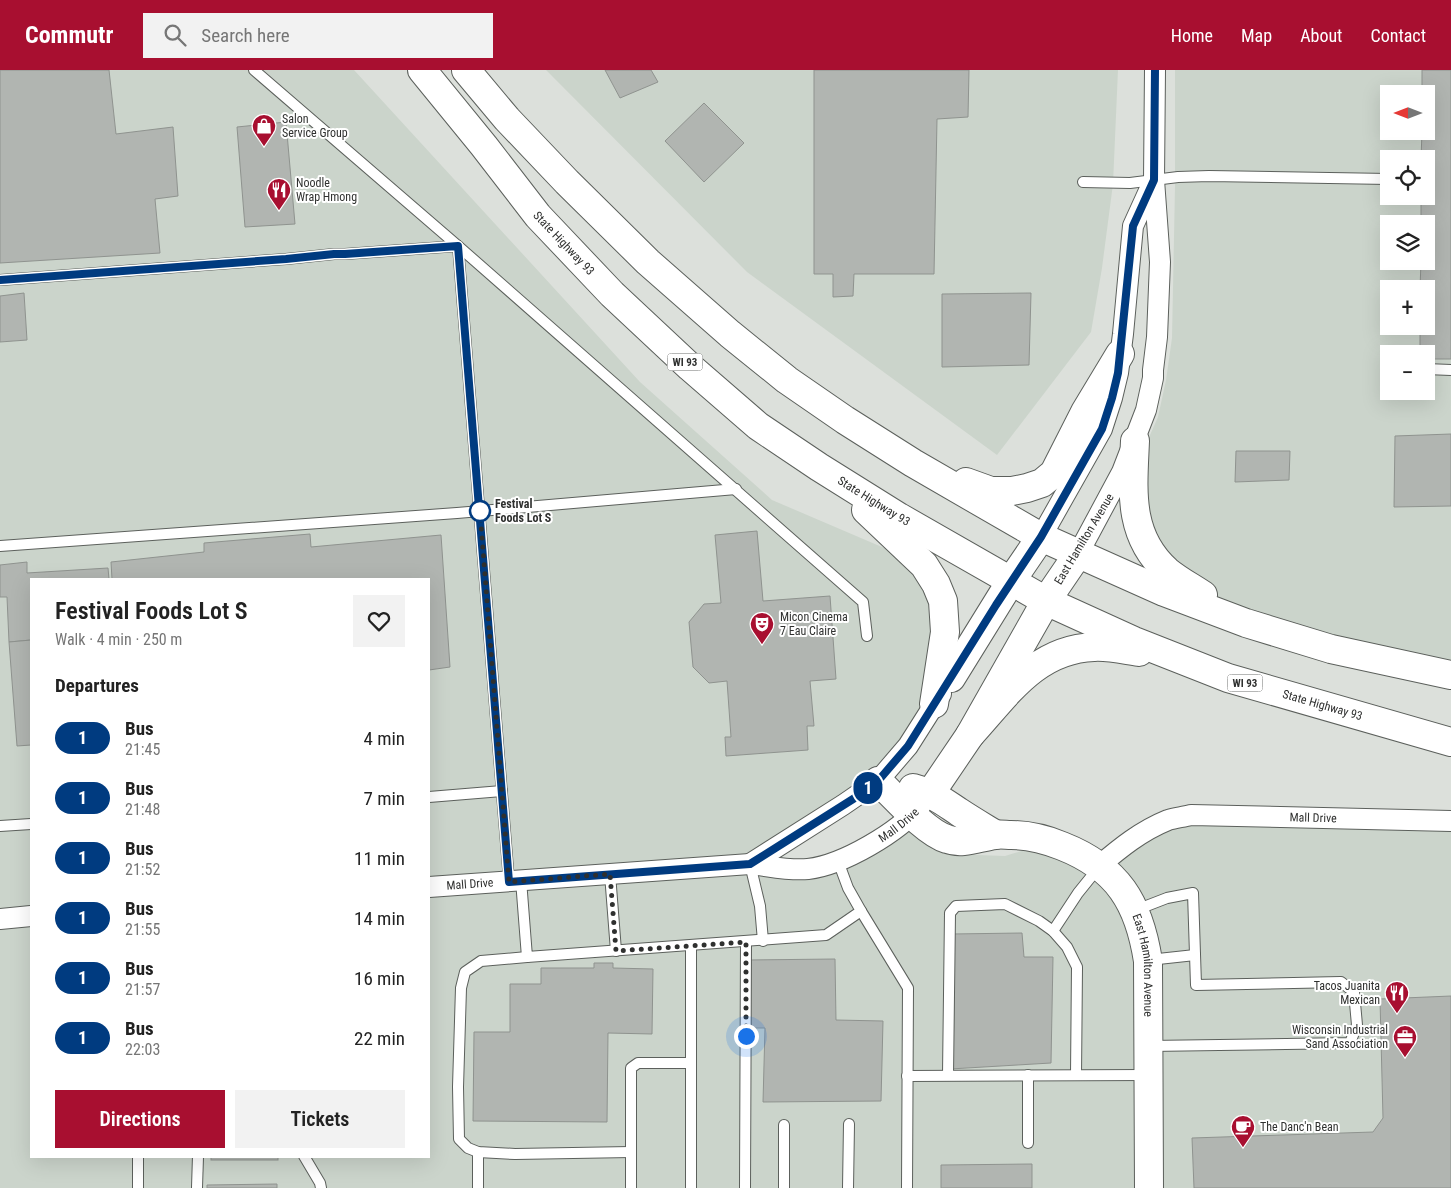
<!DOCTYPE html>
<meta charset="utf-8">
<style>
body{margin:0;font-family:"Roboto Condensed",sans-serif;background:#f2f2f2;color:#222;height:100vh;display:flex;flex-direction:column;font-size:19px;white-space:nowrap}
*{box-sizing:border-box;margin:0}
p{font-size:16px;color:#767676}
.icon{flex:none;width:28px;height:28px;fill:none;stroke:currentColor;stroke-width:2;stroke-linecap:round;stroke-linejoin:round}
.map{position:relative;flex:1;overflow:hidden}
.sheet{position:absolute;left:30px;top:508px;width:400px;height:580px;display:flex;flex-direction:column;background:#fff;border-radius:0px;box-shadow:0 5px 20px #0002}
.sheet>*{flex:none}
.badge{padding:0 10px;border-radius:16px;font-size:18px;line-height:32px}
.needle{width:32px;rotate:270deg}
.tools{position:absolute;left:1380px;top:15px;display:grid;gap:10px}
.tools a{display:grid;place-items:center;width:55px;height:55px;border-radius:0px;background:#fff;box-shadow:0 5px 20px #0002;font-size:25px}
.you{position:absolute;width:25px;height:25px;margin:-12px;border:4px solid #fff;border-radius:50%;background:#1a73e8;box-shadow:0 0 0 8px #1a73e833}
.map>.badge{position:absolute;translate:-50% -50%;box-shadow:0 0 0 2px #fff}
h2{padding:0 25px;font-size:19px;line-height:45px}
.round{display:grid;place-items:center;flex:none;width:52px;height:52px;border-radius:0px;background:#f2f2f2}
.headline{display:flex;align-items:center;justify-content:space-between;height:85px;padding:0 25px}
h1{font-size:24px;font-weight:600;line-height:38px}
.button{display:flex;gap:10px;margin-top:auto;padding:10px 25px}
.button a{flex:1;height:58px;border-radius:0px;background:#a80f30;color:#fff;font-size:20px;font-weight:600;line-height:58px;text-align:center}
.button a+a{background:#f2f2f2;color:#222}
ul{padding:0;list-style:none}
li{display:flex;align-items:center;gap:15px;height:60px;padding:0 25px}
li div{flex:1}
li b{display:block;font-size:19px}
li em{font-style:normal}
li .badge{min-width:55px;font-weight:700;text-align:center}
header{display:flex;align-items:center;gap:30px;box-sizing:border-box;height:70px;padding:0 25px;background:#a80f30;color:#fff}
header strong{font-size:24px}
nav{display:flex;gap:28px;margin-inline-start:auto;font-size:18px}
.search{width:350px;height:45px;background:#f2f2f2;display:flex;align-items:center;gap:12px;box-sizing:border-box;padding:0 18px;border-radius:0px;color:#767676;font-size:19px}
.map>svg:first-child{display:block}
.built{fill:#cbd4cb;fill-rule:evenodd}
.building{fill:#b1b5b1;stroke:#8f938f}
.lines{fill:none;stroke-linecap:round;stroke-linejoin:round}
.lane-casing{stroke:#5c605c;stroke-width:12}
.street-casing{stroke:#5c605c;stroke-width:22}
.secondary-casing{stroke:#5c605c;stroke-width:30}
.primary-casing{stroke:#5c605c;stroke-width:30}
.lane{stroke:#fff;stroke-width:10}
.street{stroke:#fff;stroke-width:20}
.secondary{stroke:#fff;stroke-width:28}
.primary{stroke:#fff;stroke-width:28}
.line-casing{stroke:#fff;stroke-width:11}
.line{stroke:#003b80;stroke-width:8}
.walk{stroke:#2f302f;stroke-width:5;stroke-dasharray:0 9}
.stop-dot{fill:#fff;stroke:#003b80;stroke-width:2.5}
.labels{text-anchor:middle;stroke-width:4;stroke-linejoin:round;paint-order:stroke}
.shield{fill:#fff;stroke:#6d6e6d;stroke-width:1}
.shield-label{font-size:11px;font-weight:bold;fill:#2f302f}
.poi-label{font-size:12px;fill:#2f302f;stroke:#fff;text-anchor:start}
.street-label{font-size:12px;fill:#2f302f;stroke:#fff}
.stop-label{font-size:12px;font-weight:bold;fill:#2f302f;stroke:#fff;text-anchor:start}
</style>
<header>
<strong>Commutr</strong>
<div class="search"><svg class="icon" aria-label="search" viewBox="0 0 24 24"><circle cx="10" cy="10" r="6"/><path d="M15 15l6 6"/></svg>Search here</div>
<nav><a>Home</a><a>Map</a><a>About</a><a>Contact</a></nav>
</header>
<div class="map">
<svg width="1451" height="1118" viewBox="0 0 1451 1118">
<rect width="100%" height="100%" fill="#dce0db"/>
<!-- built -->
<g class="built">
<path d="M0 0H354L640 312 772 430 924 495 945 562 908 676 751 793 807 799 904 753 965 783 977 785 1005 786 1051 772 1099 796 1170 750 1451 751V1118H0ZM31 509H429V1086H31Z"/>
<polygon points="546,0 1118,0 1113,114 1102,198 1091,262 997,385 747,202"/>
<path d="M1175 0H1451V605L1246 553 1148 479 1146 374 1158 347 1166 310 1172 268 1175 117ZM1389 24H1426V61H1389ZM1389 89H1426V126H1389ZM1389 154H1426V191H1389ZM1389 219H1426V256H1389ZM1389 284H1426V321H1389Z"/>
</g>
<!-- building -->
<g class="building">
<polygon points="0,0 109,0 116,64 173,57 178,126 155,129 160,183 0,193"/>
<polygon points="605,0 651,0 658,12 620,28"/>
<polygon points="814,0 969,0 968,47 937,49 934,204 854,204 853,226 833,227 833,204 814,204"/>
<polygon points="1422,0 1451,0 1451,289 1426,289 1426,284 1420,284 1420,256 1426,256 1426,219 1420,219 1421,191 1426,191 1426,154 1421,154 1421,126 1426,126 1426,89 1421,89 1422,61 1426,61 1426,24 1422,24"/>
<polygon points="704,33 744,73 704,112 665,71"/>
<polygon points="286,52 295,154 245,157 237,57"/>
<polygon points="24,223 27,270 0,272 0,226"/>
<polygon points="1031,223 1029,295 942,297 942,224"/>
<polygon points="1451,364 1451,436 1394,437 1395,366"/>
<polygon points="1236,381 1290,381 1289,410 1235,412"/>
<polygon points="757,461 763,531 830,526 836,609 810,611 814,656 807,656 808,680 726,686 725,667 731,667 727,611 709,613 693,597 689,552 704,534 721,533 715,465"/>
<polygon points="310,464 311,477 441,465 450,597 429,600 429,509 112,509 111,492 204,482 204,473"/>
<polygon points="27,492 27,503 108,498 109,509 31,509 31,570 9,572 7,527 0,527 0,495"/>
<polygon points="31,570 31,675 17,676 9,572"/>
<polygon points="1022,863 1024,887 1053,887 1051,993 950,999 952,864"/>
<polygon points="835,889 836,950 883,951 881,1031 763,1032 765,958 747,958 748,890"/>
<polygon points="594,893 613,893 613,898 653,899 652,964 608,963 607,1052 473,1051 474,962 510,962 510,914 541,914 541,898 594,898"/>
<polygon points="1451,926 1451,1118 1194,1118 1192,1068 1373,1062 1383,1048 1380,929"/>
<rect x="211" y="1086" width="67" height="4"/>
<polygon points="1032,1094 1032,1118 941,1118 941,1095"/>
<polygon points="277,1114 277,1118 207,1118 207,1115"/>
</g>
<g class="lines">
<!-- lane casing -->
<g class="lane-casing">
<g id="lane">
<polyline points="254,0 458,176 863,532 867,566"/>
<polyline points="1083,112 1130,113 1178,107 1209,106 1389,109"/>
<polyline points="458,176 509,811"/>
<polyline points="0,210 286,189 334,184 345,184 458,176"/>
<polyline points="1426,299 1451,300"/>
<polyline points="0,476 457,443 736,419"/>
<polyline points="429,727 502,721"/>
<polyline points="0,756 31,754"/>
<polyline points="750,794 760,836 763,871"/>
<polyline points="610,804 616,881"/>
<polyline points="521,810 527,887 826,865 861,841 848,818 838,791"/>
<polyline points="1136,840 1167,828 1193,823 1196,915 1341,912 1354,922 1357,955 1350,973 1149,976"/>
<polyline points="861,841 908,918 907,1118"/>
<polyline points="1053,861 1078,823 1099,797"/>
<polyline points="527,887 481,891 465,902 461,918 458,1017 459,1069 468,1078 478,1082 515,1084 631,1082"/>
<polyline points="1149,890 1195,885"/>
<polyline points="948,1005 950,843 956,836 1005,834 1039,851 1053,861 1067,877 1077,897 1076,1005"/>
<polyline points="907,1006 1148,1005"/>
<polyline points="1028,1073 1028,1005"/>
<polyline points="304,1086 320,1113 321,1118"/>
<polyline points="138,1118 138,1086"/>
<polyline points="197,1118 198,1086"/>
<polyline points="478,1118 478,1082"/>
<polyline points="631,1118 631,998 638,993 691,993 691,876"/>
<polyline points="691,1118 691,993"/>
<polyline points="745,1118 746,872"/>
<polyline points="784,1118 784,1055"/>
<polyline points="848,1118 849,1054"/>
</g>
</g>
<!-- street casing -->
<g class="street-casing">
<g id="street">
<polyline points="1041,467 1102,359 1112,328 1118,303 1123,264 1133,156 1153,112"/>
<polyline points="1078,484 1122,402 1146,340 1153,308 1153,300 1157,267 1160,192 1154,110 1155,0"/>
<polyline points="750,794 843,735 878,711 908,676 941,624"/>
<path id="s1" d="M1099 796C1120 778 1141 761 1168 750 1175 748 1183 747 1191 745L1451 751"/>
<path id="s2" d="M429 817 750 794C769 796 789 801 808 799 843 795 899 762 921 735"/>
<polyline points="0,849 31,846"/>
</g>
</g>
<!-- secondary casing -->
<g class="secondary-casing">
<g id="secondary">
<polyline points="951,608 1011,511 1041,467"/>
<path id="s3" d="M878 711C895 727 926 763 947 769 963 775 979 767 995 765 1000 764 1006 765 1011 765 1029 765 1045 769 1062 776 1118 798 1139 833 1148 891L1149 1118"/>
<path d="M913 718C934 724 941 730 959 742 971 750 983 757 996 765"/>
<polyline points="930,724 970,665 1046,531 1078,484"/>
</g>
</g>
<!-- primary casing -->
<g class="primary-casing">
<g id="primary">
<path id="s4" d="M422 0 484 76 538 146 612 224 690 297 758 356 819 397 899 447 1046 531 1134 571 1228 608 1451 672"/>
<polyline points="466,0 507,49 567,112 648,192 730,264 787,310 845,350 913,393 1041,467 1164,522 1246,553 1331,579 1451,605"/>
<path d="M1135 371C1133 419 1127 465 1167 501 1178 510 1191 517 1203 525"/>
<polyline points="966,412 991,421 1012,421 1027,418 1042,413 1054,403 1085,342 1120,284"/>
<polyline points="866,440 924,495 936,514 943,531 945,562 934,634"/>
<path d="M970 665C1006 626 1035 579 1094 577 1108 576 1125 580 1139 582"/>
</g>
</g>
<!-- lane -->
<use href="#lane" class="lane"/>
<!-- street -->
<use href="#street" class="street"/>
<!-- secondary -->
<use href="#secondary" class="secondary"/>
<!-- primary -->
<use href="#primary" class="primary"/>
</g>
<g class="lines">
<!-- line casing -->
<g class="line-casing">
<polyline id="line" points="0,210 286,189 334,184 345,184 458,176 509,812 750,794 861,724 878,711 908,676 996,535 1041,467 1102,359 1112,328 1118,303 1133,156 1154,110 1155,0"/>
</g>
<!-- line -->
<use href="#line" class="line"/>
<!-- walk -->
<polyline class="walk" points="480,441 509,812 610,804 616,881 746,872 746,966"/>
</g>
<!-- icons -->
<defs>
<g id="shop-pin" transform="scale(1.25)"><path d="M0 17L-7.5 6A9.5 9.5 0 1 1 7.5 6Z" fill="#a80f30" stroke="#fff"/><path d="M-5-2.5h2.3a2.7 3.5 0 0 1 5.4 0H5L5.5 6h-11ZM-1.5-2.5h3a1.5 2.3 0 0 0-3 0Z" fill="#fff"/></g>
<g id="restaurant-pin" transform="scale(1.25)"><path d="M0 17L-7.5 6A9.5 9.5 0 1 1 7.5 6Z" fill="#a80f30" stroke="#fff"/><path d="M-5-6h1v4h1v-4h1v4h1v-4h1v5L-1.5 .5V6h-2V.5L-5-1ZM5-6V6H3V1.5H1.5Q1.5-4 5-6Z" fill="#fff"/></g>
<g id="theatre-pin" transform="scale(1.25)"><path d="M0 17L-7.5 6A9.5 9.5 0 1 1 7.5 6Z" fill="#a80f30" stroke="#fff"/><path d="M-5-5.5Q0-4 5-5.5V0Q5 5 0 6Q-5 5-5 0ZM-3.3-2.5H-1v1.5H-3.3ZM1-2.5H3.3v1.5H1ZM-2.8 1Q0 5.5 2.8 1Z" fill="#fff"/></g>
<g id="office-pin" transform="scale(1.25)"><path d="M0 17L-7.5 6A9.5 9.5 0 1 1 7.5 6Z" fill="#a80f30" stroke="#fff"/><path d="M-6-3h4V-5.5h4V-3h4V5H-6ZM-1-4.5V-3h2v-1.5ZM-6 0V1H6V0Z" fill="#fff"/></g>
<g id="cafe-pin" transform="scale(1.25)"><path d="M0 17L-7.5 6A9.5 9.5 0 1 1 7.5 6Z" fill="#a80f30" stroke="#fff"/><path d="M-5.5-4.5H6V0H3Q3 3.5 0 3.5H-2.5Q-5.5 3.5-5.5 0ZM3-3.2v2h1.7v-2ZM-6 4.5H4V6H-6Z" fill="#fff"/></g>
</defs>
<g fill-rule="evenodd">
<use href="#shop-pin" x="264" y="56"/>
<use href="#restaurant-pin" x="279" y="120"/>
<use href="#theatre-pin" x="762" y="554"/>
<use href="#restaurant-pin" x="1397" y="923"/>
<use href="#office-pin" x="1405" y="967"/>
<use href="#cafe-pin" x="1243" y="1057"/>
</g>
<!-- markers -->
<circle class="stop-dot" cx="480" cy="441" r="10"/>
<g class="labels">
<!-- shield labels -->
<g class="shield">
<rect x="667.5" y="283.5" width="35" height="17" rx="4"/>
<rect x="1227.5" y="604.5" width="35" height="17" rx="4"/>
</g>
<g class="shield-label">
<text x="685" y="296">WI 93</text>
<text x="1245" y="617">WI 93</text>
</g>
<!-- poi labels -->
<g class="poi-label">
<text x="282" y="53">Salon<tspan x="282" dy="14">Service Group</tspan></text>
<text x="296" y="117">Noodle<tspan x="296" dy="14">Wrap Hmong</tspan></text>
<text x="780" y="551">Micon Cinema<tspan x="780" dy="14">7 Eau Claire</tspan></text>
<text x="1380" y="920" text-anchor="end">Tacos Juanita<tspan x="1380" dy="14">Mexican</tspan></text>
<text x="1388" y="964" text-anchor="end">Wisconsin Industrial<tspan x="1388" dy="14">Sand Association</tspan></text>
<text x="1260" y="1061">The Danc'n Bean</text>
</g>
<!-- street labels -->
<g class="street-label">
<text dy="4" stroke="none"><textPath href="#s4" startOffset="224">State Highway 93</textPath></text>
<text dy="4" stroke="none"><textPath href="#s4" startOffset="629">State Highway 93</textPath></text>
<text transform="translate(1084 469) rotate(-59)" y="4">East Hamilton Avenue</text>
<text dy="4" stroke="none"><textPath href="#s4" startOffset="1124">State Highway 93</textPath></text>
<text dy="4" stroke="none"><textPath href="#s1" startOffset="229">Mall Drive</textPath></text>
<text dy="4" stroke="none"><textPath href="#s2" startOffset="482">Mall Drive</textPath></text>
<text dy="4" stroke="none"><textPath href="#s2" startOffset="41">Mall Drive</textPath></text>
<text dy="4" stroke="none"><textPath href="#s3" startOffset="364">East Hamilton Avenue</textPath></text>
</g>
<!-- stop labels -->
<g class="stop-label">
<text x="495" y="438">Festival<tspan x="495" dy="14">Foods Lot S</tspan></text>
</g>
</g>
</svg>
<div class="tools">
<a><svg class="needle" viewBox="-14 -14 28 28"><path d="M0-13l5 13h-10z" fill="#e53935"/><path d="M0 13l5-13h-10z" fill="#767676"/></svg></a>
<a><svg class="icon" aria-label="locate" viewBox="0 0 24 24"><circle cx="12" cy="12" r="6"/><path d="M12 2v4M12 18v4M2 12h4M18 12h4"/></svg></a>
<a><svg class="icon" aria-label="layers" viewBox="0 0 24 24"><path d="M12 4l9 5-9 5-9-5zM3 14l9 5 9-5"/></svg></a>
<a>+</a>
<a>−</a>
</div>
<div class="you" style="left:746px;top:966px"></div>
<b class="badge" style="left:868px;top:718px;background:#003b80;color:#fff">1</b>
<section class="sheet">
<div class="headline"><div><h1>Festival Foods Lot S</h1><p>Walk · 4 min · 250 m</p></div><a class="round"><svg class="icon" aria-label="heart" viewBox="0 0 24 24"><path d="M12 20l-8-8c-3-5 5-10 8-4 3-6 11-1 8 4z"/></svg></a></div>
<h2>Departures</h2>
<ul>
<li><span class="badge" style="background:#003b80;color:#fff">1</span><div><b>Bus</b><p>21:45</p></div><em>4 min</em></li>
<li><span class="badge" style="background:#003b80;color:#fff">1</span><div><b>Bus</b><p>21:48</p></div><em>7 min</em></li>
<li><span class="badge" style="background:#003b80;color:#fff">1</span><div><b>Bus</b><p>21:52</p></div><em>11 min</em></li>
<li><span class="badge" style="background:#003b80;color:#fff">1</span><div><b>Bus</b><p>21:55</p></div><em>14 min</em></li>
<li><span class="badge" style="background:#003b80;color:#fff">1</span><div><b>Bus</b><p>21:57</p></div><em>16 min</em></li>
<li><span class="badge" style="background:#003b80;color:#fff">1</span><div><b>Bus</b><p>22:03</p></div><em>22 min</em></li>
</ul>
<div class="button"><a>Directions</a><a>Tickets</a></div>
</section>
</div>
